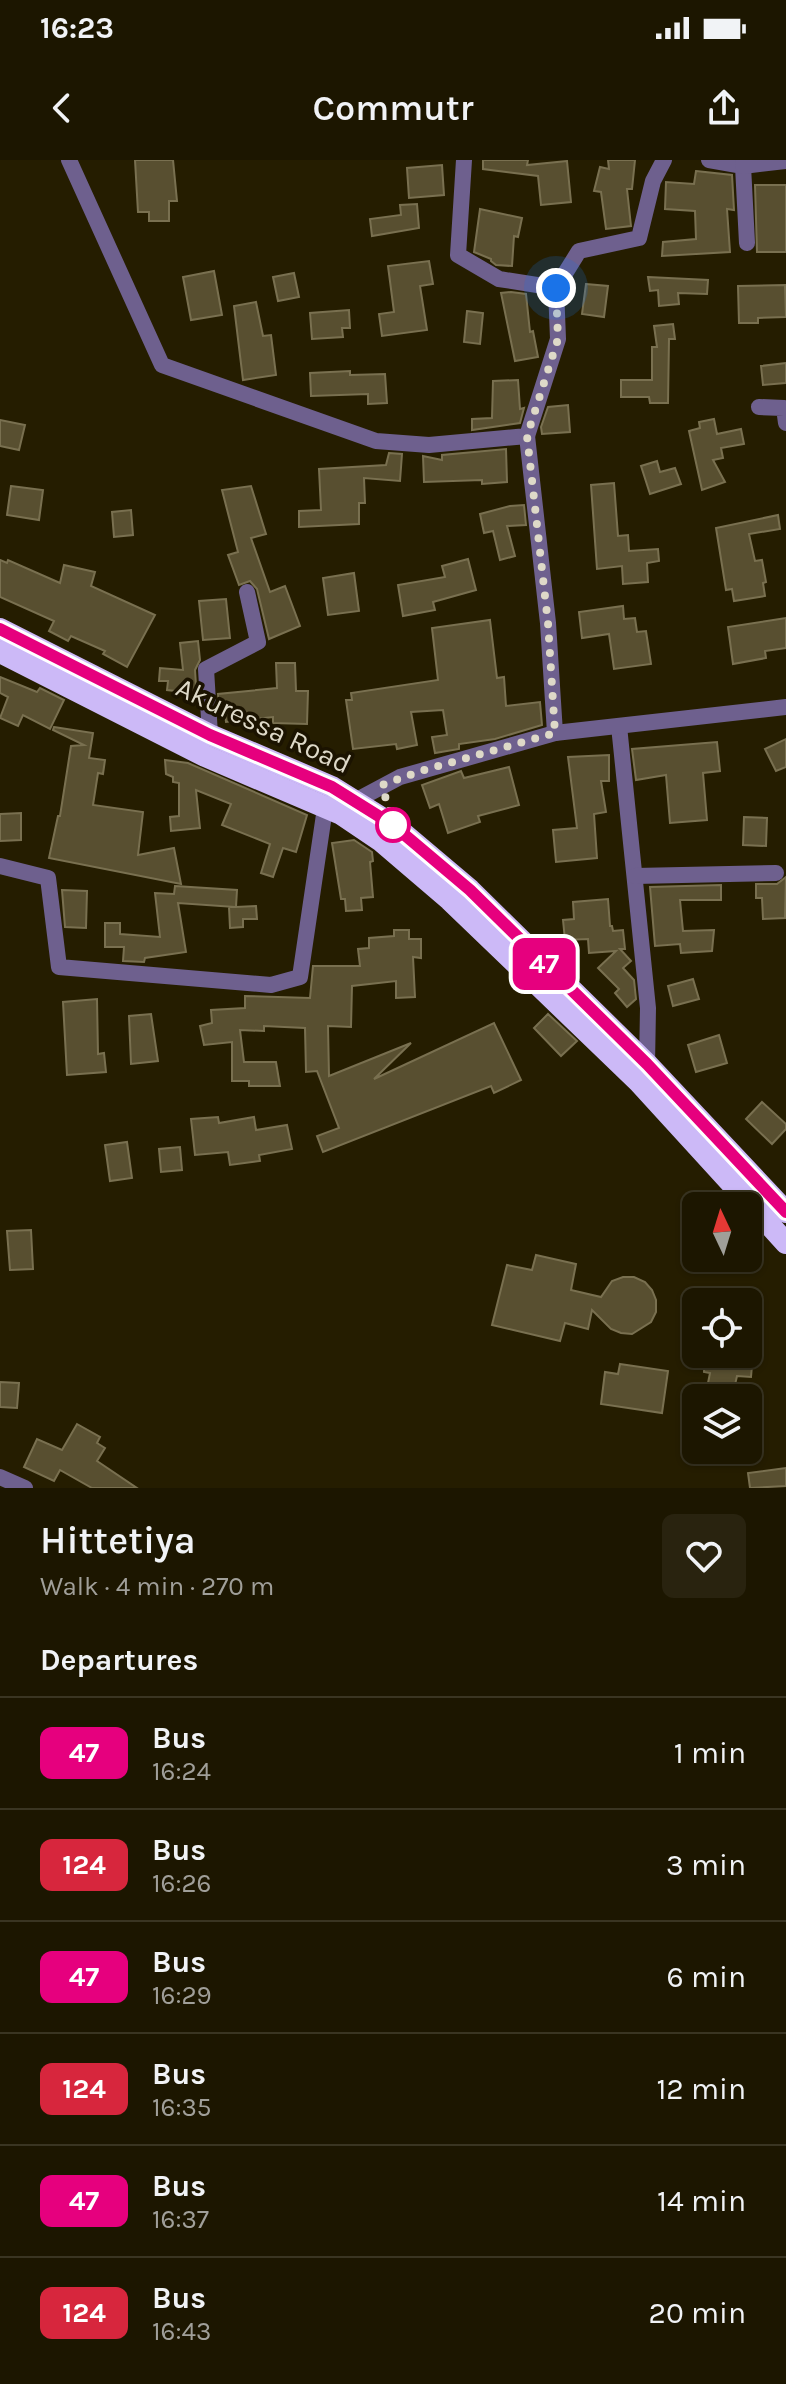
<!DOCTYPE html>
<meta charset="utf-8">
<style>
body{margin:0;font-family:Karla,sans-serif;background:#29230f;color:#f1f3f6;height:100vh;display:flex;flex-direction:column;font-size:30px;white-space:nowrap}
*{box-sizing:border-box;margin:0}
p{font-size:26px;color:#a09f99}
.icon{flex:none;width:44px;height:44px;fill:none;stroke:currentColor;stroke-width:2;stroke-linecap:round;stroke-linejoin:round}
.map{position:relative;height:1328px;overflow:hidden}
.sheet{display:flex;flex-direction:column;background:#1c1600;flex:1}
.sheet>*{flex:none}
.badge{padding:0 16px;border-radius:12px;font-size:28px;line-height:52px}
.needle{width:52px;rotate:356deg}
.buttons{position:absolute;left:682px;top:1032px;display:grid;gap:16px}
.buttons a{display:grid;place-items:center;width:80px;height:80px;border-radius:12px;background:#1c1600;box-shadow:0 2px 6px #0004,0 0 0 2px #3a3522;font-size:40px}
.you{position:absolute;width:40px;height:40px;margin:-20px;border:6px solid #fff;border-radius:50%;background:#1a73e8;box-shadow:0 0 0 12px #1a73e833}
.map>.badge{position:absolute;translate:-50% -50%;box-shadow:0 0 0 4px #fff}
h2{padding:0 40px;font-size:30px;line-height:72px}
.round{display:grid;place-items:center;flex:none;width:84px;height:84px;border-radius:12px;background:#29230f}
.head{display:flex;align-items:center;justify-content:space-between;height:136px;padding:0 40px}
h1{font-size:38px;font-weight:600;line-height:60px}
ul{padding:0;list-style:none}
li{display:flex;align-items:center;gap:24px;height:112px;padding:0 40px;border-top:2px solid #3a3522}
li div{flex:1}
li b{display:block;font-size:30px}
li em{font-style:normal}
li .badge{min-width:88px;font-weight:700;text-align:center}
.status{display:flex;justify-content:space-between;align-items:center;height:56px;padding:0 40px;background:#1c1600;direction:ltr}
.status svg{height:22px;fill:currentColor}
header{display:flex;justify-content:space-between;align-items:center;height:104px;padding:0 40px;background:#1c1600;font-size:36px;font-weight:600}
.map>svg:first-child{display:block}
.building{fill:#584f30;stroke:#797050;stroke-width:2}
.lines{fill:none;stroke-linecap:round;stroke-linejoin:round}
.minor{stroke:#6e608e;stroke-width:16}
.trunk{stroke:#ccb9f7;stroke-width:22}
.line-casing{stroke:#fff;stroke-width:18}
.line{stroke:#e6007e;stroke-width:12}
.walk{stroke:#ded9c8;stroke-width:8;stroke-dasharray:0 14.4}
.stop-dot{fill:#fff;stroke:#e6007e;stroke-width:4}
.labels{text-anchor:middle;stroke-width:7;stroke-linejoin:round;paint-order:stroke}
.street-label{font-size:28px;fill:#ded9c8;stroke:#1b1300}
</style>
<div class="status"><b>16:23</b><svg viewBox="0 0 49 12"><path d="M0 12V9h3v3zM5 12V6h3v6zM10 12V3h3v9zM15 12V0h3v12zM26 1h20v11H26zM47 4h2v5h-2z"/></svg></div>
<header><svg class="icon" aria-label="back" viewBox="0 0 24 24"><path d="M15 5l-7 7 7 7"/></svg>Commutr<svg class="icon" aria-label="share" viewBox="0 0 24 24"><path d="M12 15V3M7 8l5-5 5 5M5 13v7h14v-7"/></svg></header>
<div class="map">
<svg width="786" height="1328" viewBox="0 0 786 1328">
<rect width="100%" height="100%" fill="#251d00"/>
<!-- building -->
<g class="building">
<polygon points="135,0 173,0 177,41 169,41 169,61 149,61 149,52 138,52"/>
<polygon points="483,0 528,0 527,5 567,1 571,42 541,45 538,16 483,9"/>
<polygon points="608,0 635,0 632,29 627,29 631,66 606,69 601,32 594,31 600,7 609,9"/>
<polygon points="442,5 444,35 409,38 407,8"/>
<polygon points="696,11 732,15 734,50 727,49 730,92 662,96 663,82 696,79 695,51 665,49 666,22 694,24"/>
<polygon points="755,25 786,25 786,92 757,92"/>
<polygon points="417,44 419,68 372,76 370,59 401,55 400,45"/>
<polygon points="480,49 522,58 518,77 514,76 512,106 496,105 491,101 491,99 474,92"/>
<polygon points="429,101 433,124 420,126 427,170 382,176 379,154 394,152 388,106"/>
<polygon points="214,111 222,155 191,160 183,117"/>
<polygon points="294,113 299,137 278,141 273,117"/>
<polygon points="648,117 708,120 707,134 678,133 679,144 659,146 658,130 650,131"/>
<polygon points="586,124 608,126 604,157 582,154"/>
<polygon points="785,125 786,157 758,158 758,163 739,163 738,126"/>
<polygon points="511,132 526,134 530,172 533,171 538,197 515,201 501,133"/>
<polygon points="256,142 263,176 271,175 276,215 243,220 234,146"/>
<polygon points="349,150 350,168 342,168 343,177 312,179 310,153"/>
<polygon points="467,151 483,153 480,184 464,182"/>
<polygon points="673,164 675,179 669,179 668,243 650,243 649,237 621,237 621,220 652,220 652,187 657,187 654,166"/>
<polygon points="786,203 786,223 763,225 761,206"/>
<polygon points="350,211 350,215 385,214 387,243 368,244 368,234 311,236 310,213"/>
<polygon points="518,220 520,249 524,248 520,263 472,270 472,259 492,258 493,221"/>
<polygon points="568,245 570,272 542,274 541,267 548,247"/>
<polygon points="714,259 717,274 741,269 744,284 721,288 723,298 713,300 725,322 702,330 689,271 700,268 699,262"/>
<polygon points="0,260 25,265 19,290 0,286"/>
<polygon points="506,289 507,322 482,324 482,320 424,322 423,296 442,300 442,295"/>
<polygon points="389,293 402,294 400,321 364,318 365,343 359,343 359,364 299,367 299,351 321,350 319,309 386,305"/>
<polygon points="657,301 660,312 675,308 681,324 650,334 641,306"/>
<polygon points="614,323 618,376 628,375 629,391 658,389 659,401 647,403 648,422 623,424 622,406 597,409 591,325"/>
<polygon points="11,326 43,330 39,360 7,355"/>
<polygon points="251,326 266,374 251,378 270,432 285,426 300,466 269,479 257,429 250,421 239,425 228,395 238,392 222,330"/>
<polygon points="524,345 526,365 507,366 515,396 500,400 493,371 484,373 480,354 510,346"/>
<polygon points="131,350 133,375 114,377 112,352"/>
<polygon points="778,355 780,369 749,374 755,401 762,400 766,422 763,423 765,436 734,441 732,429 726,430 716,368"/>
<polygon points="468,399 476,430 433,442 435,450 403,456 398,425 445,417 442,406"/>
<polygon points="0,400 7,403 8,400 60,423 64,405 95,412 91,426 155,455 127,507 103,494 105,491 71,476 68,481 49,471 54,461 0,437"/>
<polygon points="354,413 359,451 328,455 323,418"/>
<polygon points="226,439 230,478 203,480 199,441"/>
<polygon points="623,446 624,459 635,458 637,472 646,471 651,504 614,509 609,474 582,478 579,452"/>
<polygon points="786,458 786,488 765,491 766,498 733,504 728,467"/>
<polygon points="490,460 497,518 504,517 506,546 540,542 542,565 495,579 459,584 459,589 435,593 432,577 447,575 443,550 411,552 417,585 397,589 396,584 353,589 346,540 352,540 351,533 438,520 432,468"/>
<polygon points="198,481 200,500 195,510 197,541 185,539 185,532 167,530 168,521 159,521 160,508 183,510 180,483"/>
<polygon points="276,503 295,503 296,531 308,531 307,564 273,563 273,557 226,562 224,546 219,545 218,534 277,528"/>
<polygon points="0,517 37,532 40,528 64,540 50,569 23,555 18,566 0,558 8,537 0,533"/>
<polygon points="54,567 93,573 89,598 105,600 103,614 98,613 93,645 143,652 138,695 174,688 181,724 49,698 58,656 60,656 71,586 84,585 53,570"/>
<polygon points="786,579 786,607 776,611 765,589"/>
<polygon points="717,582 720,611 703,613 707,660 670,663 666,615 636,620 632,589"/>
<polygon points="609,595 609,621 601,621 606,652 594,654 597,698 556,702 553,670 577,668 568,597"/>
<polygon points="165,600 188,603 307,655 296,692 283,688 273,717 261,713 270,684 222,665 231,644 196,630 200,668 171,671 170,657 179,656 179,623 173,622 173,617 166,614"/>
<polygon points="509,607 519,645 478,656 480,662 448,673 439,644 430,648 422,625 461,611 464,618"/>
<polygon points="21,653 21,680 0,681 0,654"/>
<polygon points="744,657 767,658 766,686 743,685"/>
<polygon points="354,680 372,692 373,701 370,702 373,737 361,738 362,750 346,751 345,739 341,739 332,683"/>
<polygon points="786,717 785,758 763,759 762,738 756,738 756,724 777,724"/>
<polygon points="721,725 721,740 680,740 683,771 714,770 712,791 681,793 680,784 655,786 650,727"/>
<polygon points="175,726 237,730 236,747 256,746 257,759 243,759 243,767 230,768 229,747 235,747 178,743 186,792 145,798 144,802 123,801 124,787 105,787 105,763 120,763 120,774 160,777 155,733 174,734"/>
<polygon points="62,730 87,731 86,768 65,767"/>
<polygon points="608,739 610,766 612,766 613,771 623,770 625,789 620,789 631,801 623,808 634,820 636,839 627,847 615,833 619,829 598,808 616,791 589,793 588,779 565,780 563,760 574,759 573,742"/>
<polygon points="394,770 409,770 409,779 421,779 421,798 413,797 415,837 396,838 396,821 352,826 351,867 328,866 329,916 411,883 374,919 494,863 521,920 494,933 491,926 323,992 317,976 339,968 317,911 306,912 305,868 264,866 264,871 240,870 244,902 276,902 280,926 249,926 249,921 232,921 232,882 204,885 200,866 212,863 211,850 245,848 245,836 310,838 313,806 360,806 358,789 369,788 369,778 394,776"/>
<polygon points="693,819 699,839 673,846 668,826"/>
<polygon points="97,839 98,894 104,893 106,912 67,915 63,842"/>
<polygon points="151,854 158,901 131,904 129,856"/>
<polygon points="548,854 577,881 561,896 534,868"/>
<polygon points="719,875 727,903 696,912 688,885"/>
<polygon points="762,942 786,964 786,969 772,984 746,959"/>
<polygon points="218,957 219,963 254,957 256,970 287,965 292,989 259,995 260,1001 230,1005 228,992 195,995 191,959"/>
<polygon points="127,982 132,1018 110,1021 105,985"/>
<polygon points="180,987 182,1010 161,1012 159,989"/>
<polygon points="31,1070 33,1109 10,1110 7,1071"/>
<polygon points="536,1095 576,1104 571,1130 601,1137 612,1121 623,1117 634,1117 645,1122 652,1130 656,1140 656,1152 651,1162 632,1174 621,1173 611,1169 592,1150 588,1169 565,1163 560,1181 492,1165 507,1105 532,1110"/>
<polygon points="705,1194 753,1194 751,1217 737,1216 732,1238 705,1238 710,1213 704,1212"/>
<polygon points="620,1204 668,1211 662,1253 601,1244 605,1212 618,1214"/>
<polygon points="0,1222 19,1223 17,1248 0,1247"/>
<polygon points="77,1264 100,1277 97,1283 105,1288 97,1301 137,1328 92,1328 60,1310 54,1321 24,1307 37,1279 62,1290"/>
<polygon points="786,1308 786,1326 750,1328 748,1313"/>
</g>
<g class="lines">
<!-- minor -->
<g class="minor">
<polyline points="69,0 162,205 376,281 429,285 527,276 558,179 556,128 499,119 458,95 464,0"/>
<polyline points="709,0 743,6 747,83"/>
<polyline points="744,0 743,6 786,1"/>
<polyline points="556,128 579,91 639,78 653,21 664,0"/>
<polyline points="759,247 784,248 786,263"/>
<polyline points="527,276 548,463 555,573"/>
<polyline points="619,566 648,848 647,904"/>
<polyline points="210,575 206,509 258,482 247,432"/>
<polyline points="347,648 355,641 400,617 555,573 786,547"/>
<polyline points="0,706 48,718 59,807 271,825 300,817 325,648"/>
<polyline points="635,716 776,713"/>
<polyline points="0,1317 25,1328"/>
</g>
<!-- trunk -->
<g class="trunk">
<polyline points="0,469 210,575 332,627 393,665 470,730 647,904 786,1052"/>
<polyline points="0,492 205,596 341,654 381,681 450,740 639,922 786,1083"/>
</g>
</g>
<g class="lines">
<!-- line casing -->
<g class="line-casing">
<polyline id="line" points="0,469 210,575 332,627 393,665 470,730 647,904 786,1052"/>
</g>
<!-- line -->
<use href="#line" class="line"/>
<!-- walk -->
<polyline class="walk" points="393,665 382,625 421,611 555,573 548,463 527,276 558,179 556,128"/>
</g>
<!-- markers -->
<circle class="stop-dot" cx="393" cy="665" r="16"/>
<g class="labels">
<!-- street labels -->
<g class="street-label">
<text transform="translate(264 565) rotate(25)" y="10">Akuressa Road</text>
</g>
</g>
</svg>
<div class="buttons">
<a><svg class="needle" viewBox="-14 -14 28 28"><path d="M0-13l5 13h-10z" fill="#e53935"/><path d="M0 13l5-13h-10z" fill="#a09f99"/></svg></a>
<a><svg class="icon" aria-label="locate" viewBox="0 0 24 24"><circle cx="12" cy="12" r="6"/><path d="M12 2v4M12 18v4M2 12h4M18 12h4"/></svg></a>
<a><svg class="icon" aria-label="layers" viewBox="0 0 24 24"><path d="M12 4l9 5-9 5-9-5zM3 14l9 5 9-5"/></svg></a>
</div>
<div class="you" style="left:556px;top:128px"></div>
<b class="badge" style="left:544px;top:804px;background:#e6007e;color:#fff">47</b>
</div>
<section class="sheet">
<div class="head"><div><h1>Hittetiya</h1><p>Walk · 4 min · 270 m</p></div><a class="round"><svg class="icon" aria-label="heart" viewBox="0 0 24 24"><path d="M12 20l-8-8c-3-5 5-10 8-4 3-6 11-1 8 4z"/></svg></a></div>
<h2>Departures</h2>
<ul>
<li><span class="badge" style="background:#e6007e;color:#fff">47</span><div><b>Bus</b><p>16:24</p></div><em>1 min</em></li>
<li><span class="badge" style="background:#d7263d;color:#fff">124</span><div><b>Bus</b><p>16:26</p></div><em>3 min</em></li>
<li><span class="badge" style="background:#e6007e;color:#fff">47</span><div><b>Bus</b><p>16:29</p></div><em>6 min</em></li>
<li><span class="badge" style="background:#d7263d;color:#fff">124</span><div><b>Bus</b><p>16:35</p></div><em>12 min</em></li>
<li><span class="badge" style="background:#e6007e;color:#fff">47</span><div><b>Bus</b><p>16:37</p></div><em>14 min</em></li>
<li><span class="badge" style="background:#d7263d;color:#fff">124</span><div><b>Bus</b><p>16:43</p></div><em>20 min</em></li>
</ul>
</section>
